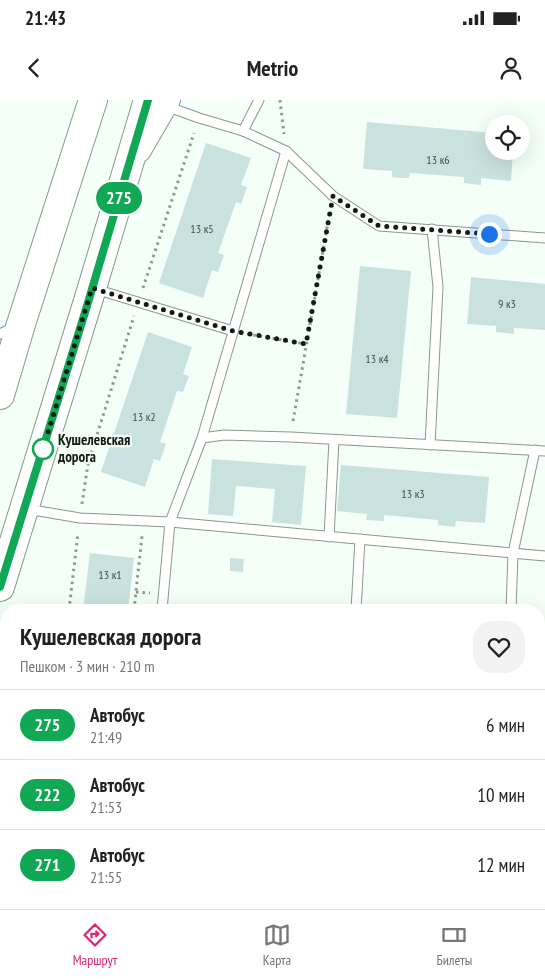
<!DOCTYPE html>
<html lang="ru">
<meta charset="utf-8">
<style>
body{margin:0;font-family:"PT Sans Narrow",sans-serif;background:#f2f2f2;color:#222;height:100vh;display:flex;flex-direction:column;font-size:19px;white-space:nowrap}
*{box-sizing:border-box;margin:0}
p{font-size:16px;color:#767676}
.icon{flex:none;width:28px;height:28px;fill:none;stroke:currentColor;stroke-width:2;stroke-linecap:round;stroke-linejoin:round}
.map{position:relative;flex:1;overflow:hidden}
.side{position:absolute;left:0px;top:504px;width:545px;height:306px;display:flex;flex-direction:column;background:#fff;border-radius:20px 20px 0 0;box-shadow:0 5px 20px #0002}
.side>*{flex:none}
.badge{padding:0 10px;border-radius:16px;font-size:18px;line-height:32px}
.fabs{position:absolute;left:485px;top:15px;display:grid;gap:10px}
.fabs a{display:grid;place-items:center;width:45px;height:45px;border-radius:50%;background:#fff;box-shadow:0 5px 20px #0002;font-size:25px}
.you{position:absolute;width:25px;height:25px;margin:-12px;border:4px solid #fff;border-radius:50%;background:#1a73e8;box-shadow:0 0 0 8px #1a73e833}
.map>.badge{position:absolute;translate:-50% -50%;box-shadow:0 0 0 2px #fff}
.round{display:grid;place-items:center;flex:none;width:52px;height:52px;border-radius:20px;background:#f2f2f2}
.summary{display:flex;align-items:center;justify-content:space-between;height:85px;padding:0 20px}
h1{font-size:24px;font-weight:600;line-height:38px}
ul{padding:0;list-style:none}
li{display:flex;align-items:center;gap:15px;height:70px;padding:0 20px;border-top:1px solid #e0e0e0}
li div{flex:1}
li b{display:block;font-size:19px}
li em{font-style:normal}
li .badge{min-width:55px;font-weight:700;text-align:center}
.status{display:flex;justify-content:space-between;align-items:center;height:35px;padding:0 25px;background:#fff;direction:ltr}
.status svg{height:14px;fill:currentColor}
header{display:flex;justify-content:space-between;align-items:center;height:65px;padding:0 20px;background:#fff;font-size:22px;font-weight:600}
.menu{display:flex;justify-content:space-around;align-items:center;height:70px;border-top:1px solid #e0e0e0;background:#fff;font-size:14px;color:#767676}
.menu a{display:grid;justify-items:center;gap:2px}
.menu .active{color:#db2777}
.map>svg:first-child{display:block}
.green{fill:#e1d09e}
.building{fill:#cae2df}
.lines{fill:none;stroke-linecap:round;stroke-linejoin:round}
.lane-casing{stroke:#88998d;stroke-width:11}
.secondary-casing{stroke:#88998d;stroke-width:26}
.primary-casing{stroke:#88998d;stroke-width:30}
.path{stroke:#8f9992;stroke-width:3;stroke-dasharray:2.5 4;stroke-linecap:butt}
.lane{stroke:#fff;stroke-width:9}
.secondary{stroke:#fff;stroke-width:24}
.primary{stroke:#fff;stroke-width:28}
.line-casing{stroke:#fff;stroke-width:11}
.line{stroke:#10a855;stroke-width:8}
.walk{stroke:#141b16;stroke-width:5;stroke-dasharray:0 9}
.stop-dot{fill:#fff;stroke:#10a855;stroke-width:2.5}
.labels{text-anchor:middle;stroke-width:4.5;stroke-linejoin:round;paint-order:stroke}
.number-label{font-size:12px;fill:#424d48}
.stop-label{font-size:15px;font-weight:bold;fill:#141b16;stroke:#f4fff7;text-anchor:start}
</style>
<div class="status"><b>21:43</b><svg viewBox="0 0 49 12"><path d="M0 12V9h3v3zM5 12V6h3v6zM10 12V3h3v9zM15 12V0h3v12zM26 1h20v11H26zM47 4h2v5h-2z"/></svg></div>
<header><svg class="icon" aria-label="back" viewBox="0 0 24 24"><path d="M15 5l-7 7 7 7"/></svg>Metrio<svg class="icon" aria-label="person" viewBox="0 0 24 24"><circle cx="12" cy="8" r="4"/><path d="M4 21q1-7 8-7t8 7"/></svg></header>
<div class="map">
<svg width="545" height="809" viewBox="0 0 545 809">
<rect width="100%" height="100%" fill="#f4fff7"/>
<!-- green -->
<g class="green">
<polygon points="6,740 6,799 0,809 0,747"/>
<polygon points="357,804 401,804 394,809 361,809"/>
<polygon points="422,804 460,804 464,809 417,809"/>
<polygon points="478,804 530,804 529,809 482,809"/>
</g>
<!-- building -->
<g class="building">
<polygon points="367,22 494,33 494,51 513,51 511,81 481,78 481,85 472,84 464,83 464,77 410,73 409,78 400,78 392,77 392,71 363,69"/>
<polygon points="206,43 251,58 241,85 247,87 241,104 236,102 218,153 224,155 218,172 212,170 203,198 159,183"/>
<polygon points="360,166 411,171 397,318 346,314"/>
<polygon points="471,177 545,184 545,230 514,228 514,234 496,232 496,226 467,224"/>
<polygon points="148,232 192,247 183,274 189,276 183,292 177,291 160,342 166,344 160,361 154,359 145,387 101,372"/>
<polygon points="212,359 306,366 301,425 272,422 275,389 236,386 233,416 208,414"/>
<polygon points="341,365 489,377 485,423 456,421 455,427 447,426 438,425 438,420 384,415 384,421 366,420 367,414 337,411"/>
<polygon points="90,453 134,458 128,510 83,510"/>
<polygon points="230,458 244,459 243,472 230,471"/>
<rect x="539" y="598" width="6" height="48"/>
<polygon points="45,804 229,804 282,808 282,809 36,809"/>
</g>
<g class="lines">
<!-- lane casing -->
<g class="lane-casing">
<g id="lane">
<polyline points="166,6 199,18 243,31 286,51 333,96 379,126 545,138"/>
<polyline points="243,31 259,0"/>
<polyline points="95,189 233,231"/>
<polyline points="0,234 14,227"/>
<polyline points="202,338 224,335 291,337 545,351"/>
<polyline points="430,345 438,187 432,129"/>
<polyline points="27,409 80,418 170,422 545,456"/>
<polyline points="329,437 334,340"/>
<polyline points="162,510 170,422 202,338 286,51"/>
<polyline points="356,510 360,439"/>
<polyline points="511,510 513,453 535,350"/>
<polyline points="539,584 545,585"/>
</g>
</g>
<!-- secondary casing -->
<g class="secondary-casing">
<polyline id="secondary" points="139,50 168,0"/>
</g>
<!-- primary casing -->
<g class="primary-casing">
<g id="primary">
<polyline points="0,295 21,224 93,0"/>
<polyline points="0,487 92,188 148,0"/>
<polyline points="0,644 6,645"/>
<polyline points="0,688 6,689"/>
<polyline points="539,702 545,702"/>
<polyline points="539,735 545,736"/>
</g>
</g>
<!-- path -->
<g class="path">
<polyline points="280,0 284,34"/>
<polyline points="143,188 194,33"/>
<polyline points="247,234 306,244"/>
<polyline points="293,321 330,111"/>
<polyline points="82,404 88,364 134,216"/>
<polyline points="136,492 150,493"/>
<polyline points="69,510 78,433"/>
<polyline points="134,510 142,436"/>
<polyline points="339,804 352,805"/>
<polyline points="471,804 475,809"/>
<polyline points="0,809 6,791"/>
<polyline points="401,809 409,804"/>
</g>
<!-- lane -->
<use href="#lane" class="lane"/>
<!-- secondary -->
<use href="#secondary" class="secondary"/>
<!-- primary -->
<use href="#primary" class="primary"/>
</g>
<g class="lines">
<!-- line casing -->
<g class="line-casing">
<polyline id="line" points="0,487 87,206 148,0"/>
</g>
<!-- line -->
<use href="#line" class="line"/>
<!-- walk -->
<polyline class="walk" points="43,349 92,188 233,231 306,244 333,96 379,126 489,134"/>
</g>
<!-- markers -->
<circle class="stop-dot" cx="43" cy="349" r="10"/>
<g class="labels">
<!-- number labels -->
<g class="number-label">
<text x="438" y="64">13 к6</text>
<text x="202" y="133">13 к5</text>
<text x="507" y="208">9 к3</text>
<text x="377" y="263">13 к4</text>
<text x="144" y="321">13 к2</text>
<text x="413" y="398">13 к3</text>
<text x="110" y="479">13 к1</text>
</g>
<!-- stop labels -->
<g class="stop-label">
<text x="58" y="345">Кушелевская<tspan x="58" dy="17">дорога</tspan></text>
</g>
</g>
</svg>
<div class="fabs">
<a><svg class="icon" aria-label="locate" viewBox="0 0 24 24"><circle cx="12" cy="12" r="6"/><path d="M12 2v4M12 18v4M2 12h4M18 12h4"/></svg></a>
</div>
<div class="you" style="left:489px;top:134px"></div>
<b class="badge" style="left:119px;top:98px;background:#10a855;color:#fff">275</b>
<section class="side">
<div class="summary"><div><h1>Кушелевская дорога</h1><p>Пешком · 3 мин · 210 m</p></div><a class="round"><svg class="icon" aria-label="heart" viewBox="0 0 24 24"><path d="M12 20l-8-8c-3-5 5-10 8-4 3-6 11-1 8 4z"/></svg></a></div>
<ul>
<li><span class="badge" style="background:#10a855;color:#fff">275</span><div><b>Автобус</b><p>21:49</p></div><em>6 мин</em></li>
<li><span class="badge" style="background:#10a855;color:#fff">222</span><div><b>Автобус</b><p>21:53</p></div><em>10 мин</em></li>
<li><span class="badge" style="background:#10a855;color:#fff">271</span><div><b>Автобус</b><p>21:55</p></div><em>12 мин</em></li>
</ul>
</section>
</div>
<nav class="menu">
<a class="active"><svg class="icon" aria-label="directions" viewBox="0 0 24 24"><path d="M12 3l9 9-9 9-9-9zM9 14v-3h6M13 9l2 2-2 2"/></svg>Маршрут</a>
<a><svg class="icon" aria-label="map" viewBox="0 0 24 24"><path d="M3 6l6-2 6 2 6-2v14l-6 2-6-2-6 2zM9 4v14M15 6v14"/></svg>Карта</a>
<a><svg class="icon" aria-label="tickets" viewBox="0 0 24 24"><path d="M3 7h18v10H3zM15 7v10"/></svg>Билеты</a>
</nav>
